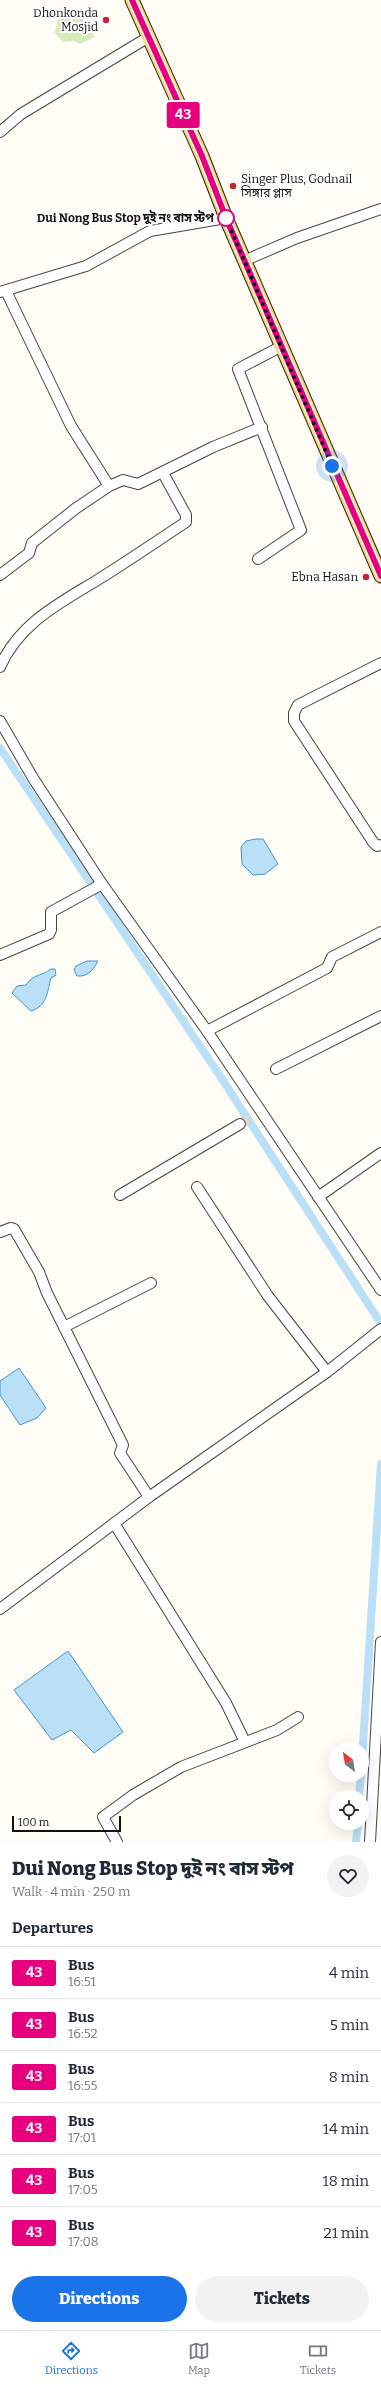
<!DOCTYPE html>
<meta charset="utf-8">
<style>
body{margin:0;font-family:Bitter,"Noto Sans Bengali",serif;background:#f2f2f3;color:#1f2937;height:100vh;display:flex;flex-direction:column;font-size:15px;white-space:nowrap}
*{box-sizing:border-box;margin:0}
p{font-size:13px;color:#747a83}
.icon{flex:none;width:22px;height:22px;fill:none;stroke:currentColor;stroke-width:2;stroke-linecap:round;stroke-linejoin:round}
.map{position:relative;height:1842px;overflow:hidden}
.sheet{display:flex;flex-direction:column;background:#fff;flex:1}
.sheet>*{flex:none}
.badge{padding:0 8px;border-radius:3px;font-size:14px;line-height:26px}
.needle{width:26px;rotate:329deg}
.buttons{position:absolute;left:329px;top:1742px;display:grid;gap:8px}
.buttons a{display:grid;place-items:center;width:40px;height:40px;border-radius:50%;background:#fff;box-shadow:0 4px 16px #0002;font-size:20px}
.scale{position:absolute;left:12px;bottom:10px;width:109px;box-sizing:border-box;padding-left:4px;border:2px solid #111;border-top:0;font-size:11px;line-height:14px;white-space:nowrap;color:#111;-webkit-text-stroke:3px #fff;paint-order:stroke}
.you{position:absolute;width:20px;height:20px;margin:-10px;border:3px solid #fff;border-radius:50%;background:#1a73e8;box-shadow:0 0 0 6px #1a73e833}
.map>.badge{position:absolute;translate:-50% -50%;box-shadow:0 0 0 2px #fff}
h2{padding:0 12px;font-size:15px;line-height:36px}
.round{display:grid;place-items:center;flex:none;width:42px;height:42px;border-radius:21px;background:#f2f2f3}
.head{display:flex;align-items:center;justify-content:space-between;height:68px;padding:0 12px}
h1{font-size:19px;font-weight:800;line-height:30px}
.primary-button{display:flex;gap:8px;margin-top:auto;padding:8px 12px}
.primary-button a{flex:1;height:46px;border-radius:24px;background:#1a73e8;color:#fff;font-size:16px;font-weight:800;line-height:46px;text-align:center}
.primary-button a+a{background:#f2f2f3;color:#1f2937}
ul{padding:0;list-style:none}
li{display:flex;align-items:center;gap:12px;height:52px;padding:0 12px;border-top:1px solid #e0e1e3}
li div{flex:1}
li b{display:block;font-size:15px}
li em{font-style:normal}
li .badge{min-width:44px;font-weight:700;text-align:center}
.tabs{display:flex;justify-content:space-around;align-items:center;height:56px;border-top:1px solid #e0e1e3;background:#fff;font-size:11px;color:#747a83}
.tabs a{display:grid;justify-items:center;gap:2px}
.tabs .current{color:#1a73e8}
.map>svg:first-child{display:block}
.green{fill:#d5ebbd}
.water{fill:#b9e0f7;stroke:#3f96cf}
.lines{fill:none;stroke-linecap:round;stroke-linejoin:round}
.canal{stroke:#b9e0f7;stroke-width:8}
.minor-tunnel{stroke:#dbdad3;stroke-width:10;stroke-dasharray:10 5;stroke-linecap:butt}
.minor-casing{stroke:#444;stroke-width:12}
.major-casing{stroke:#222;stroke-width:15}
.minor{stroke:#fff;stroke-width:10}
.major{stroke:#f9d66b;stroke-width:13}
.line-casing{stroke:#fff;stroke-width:9}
.line{stroke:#e6007e;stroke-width:6}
.walk{stroke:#111;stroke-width:4;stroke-dasharray:0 7.2}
.poi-dot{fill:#c4262e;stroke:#fff;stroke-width:1.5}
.stop-dot{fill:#fff;stroke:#e6007e;stroke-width:2}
.labels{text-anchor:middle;stroke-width:4;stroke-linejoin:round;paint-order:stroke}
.poi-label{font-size:12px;fill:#111;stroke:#fff;text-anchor:end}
.stop-label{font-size:12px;font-weight:bold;fill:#111;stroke:#fff;text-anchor:end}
</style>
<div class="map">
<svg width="381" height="1842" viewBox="0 0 381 1842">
<rect width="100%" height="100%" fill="#fffdf5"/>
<!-- green -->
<polygon class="green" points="67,16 71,20 81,17 95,37 80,44 74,41 63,42 55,33 58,19"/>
<!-- water -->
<g class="water">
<polygon points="256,839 263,839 278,864 265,874 253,875 242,864 241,847 246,841"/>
<path d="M87 961H98C93 970 88 977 77 976L74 970 76 966Z"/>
<path d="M51 969H55L56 975 51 978C47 993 47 1006 31 1011L12 993 17 986 26 985C33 974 42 976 51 969Z"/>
<polygon points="19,1368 46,1408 37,1418 20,1425 0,1395 0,1381"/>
<polygon points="68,1651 123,1732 94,1753 71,1730 52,1740 14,1690"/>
</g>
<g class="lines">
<!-- canal -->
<g class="canal">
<polyline points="0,748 218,1073 380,1322"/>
<polyline points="362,1760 381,1464"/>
<polyline points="359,1797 361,1775"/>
<polyline points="356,1842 358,1823"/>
</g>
<!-- minor-tunnel -->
<polyline class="minor-tunnel" points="240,1124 253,1116"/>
<!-- minor casing -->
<g class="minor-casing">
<g id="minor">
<polyline points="0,132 21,114 147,38"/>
<polyline points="246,260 297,238 381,209"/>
<polyline points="6,291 71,426 109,486"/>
<polyline points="0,292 86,266 150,231 226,218"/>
<polyline points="258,559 301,530 238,369 282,346"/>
<polyline points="0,575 29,553 32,543 75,509 109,486 123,480 138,484 213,447 262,427"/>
<polyline points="381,663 298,705 294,713 294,721 373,842 377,846 381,845"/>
<path d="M0 667C19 623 60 603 99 579 128 561 157 541 186 522V515L163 473"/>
<polyline points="0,721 33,778 102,884 207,1031 381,1290"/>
<polyline points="0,955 49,934 51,930 51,912 102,884"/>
<polyline points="207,1031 327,968 332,957 381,932"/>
<polyline points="276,1069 381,1016"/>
<polyline points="197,1187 268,1296 327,1372"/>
<polyline points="120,1195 240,1124"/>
<polyline points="318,1197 381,1153"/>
<polyline points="0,1232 11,1228 14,1229 39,1272 47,1293 64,1327"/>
<polyline points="149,1497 120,1453 123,1445 64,1327 151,1283"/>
<polyline points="114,1523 226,1703 245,1742"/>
<polyline points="0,1609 149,1497 327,1372 381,1329"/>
<polyline points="117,1842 103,1817 133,1795 181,1767 277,1730 298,1717"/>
<polyline points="370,1842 381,1642"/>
</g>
</g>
<!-- major casing -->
<g class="major-casing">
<polyline id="major" points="132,0 202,156 226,218 381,576"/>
</g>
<!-- minor -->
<use href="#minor" class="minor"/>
<!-- major -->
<use href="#major" class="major"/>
</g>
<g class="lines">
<!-- line casing -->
<g class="line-casing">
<polyline id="line" points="132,0 202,156 226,218 381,576"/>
</g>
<!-- line -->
<use href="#line" class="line"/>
<!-- walk -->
<polyline class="walk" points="226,218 332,466"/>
</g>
<!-- markers -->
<g class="poi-dot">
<circle cx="106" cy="20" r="4"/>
<circle cx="233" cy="186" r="4"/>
<circle cx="366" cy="577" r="4"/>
</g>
<circle class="stop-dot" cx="226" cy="218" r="8"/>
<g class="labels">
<!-- poi labels -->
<g class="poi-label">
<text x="98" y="17">Dhonkonda<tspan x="98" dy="14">Mosjid</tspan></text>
<text x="241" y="183" text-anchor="start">Singer Plus, Godnail<tspan x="241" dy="14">সিঙ্গার প্লাস</tspan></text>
<text x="358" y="581">Ebna Hasan</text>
</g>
<!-- stop labels -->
<g class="stop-label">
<text x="214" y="222">Dui Nong Bus Stop দুই নং বাস স্টপ</text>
</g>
</g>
</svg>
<div class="buttons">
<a><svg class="needle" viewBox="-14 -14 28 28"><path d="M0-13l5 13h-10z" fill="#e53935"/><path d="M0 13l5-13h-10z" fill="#747a83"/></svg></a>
<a><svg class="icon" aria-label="locate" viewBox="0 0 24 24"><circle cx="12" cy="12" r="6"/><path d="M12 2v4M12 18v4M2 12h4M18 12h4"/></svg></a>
</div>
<div class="scale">100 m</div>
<div class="you" style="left:332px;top:466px"></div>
<b class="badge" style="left:183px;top:115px;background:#e6007e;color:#fff">43</b>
</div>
<section class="sheet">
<div class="head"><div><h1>Dui Nong Bus Stop দুই নং বাস স্টপ</h1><p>Walk · 4 min · 250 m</p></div><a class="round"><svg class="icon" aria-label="heart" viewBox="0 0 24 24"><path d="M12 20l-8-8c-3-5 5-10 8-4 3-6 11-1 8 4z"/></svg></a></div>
<h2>Departures</h2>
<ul>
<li><span class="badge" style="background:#e6007e;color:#fff">43</span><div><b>Bus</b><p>16:51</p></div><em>4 min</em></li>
<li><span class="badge" style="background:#e6007e;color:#fff">43</span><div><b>Bus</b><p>16:52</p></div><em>5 min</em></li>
<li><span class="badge" style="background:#e6007e;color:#fff">43</span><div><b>Bus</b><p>16:55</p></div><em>8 min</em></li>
<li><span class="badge" style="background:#e6007e;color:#fff">43</span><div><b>Bus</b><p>17:01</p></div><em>14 min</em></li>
<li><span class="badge" style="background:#e6007e;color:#fff">43</span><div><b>Bus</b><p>17:05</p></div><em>18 min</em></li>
<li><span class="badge" style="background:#e6007e;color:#fff">43</span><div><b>Bus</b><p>17:08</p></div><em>21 min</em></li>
</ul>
<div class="primary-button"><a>Directions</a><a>Tickets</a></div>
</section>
<nav class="tabs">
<a class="current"><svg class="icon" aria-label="directions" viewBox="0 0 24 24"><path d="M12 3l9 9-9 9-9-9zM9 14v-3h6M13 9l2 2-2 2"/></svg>Directions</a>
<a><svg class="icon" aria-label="map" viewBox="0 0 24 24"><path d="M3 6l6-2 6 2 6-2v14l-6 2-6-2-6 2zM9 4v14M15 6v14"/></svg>Map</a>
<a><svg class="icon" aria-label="tickets" viewBox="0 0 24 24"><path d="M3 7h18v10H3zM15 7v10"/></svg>Tickets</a>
</nav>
